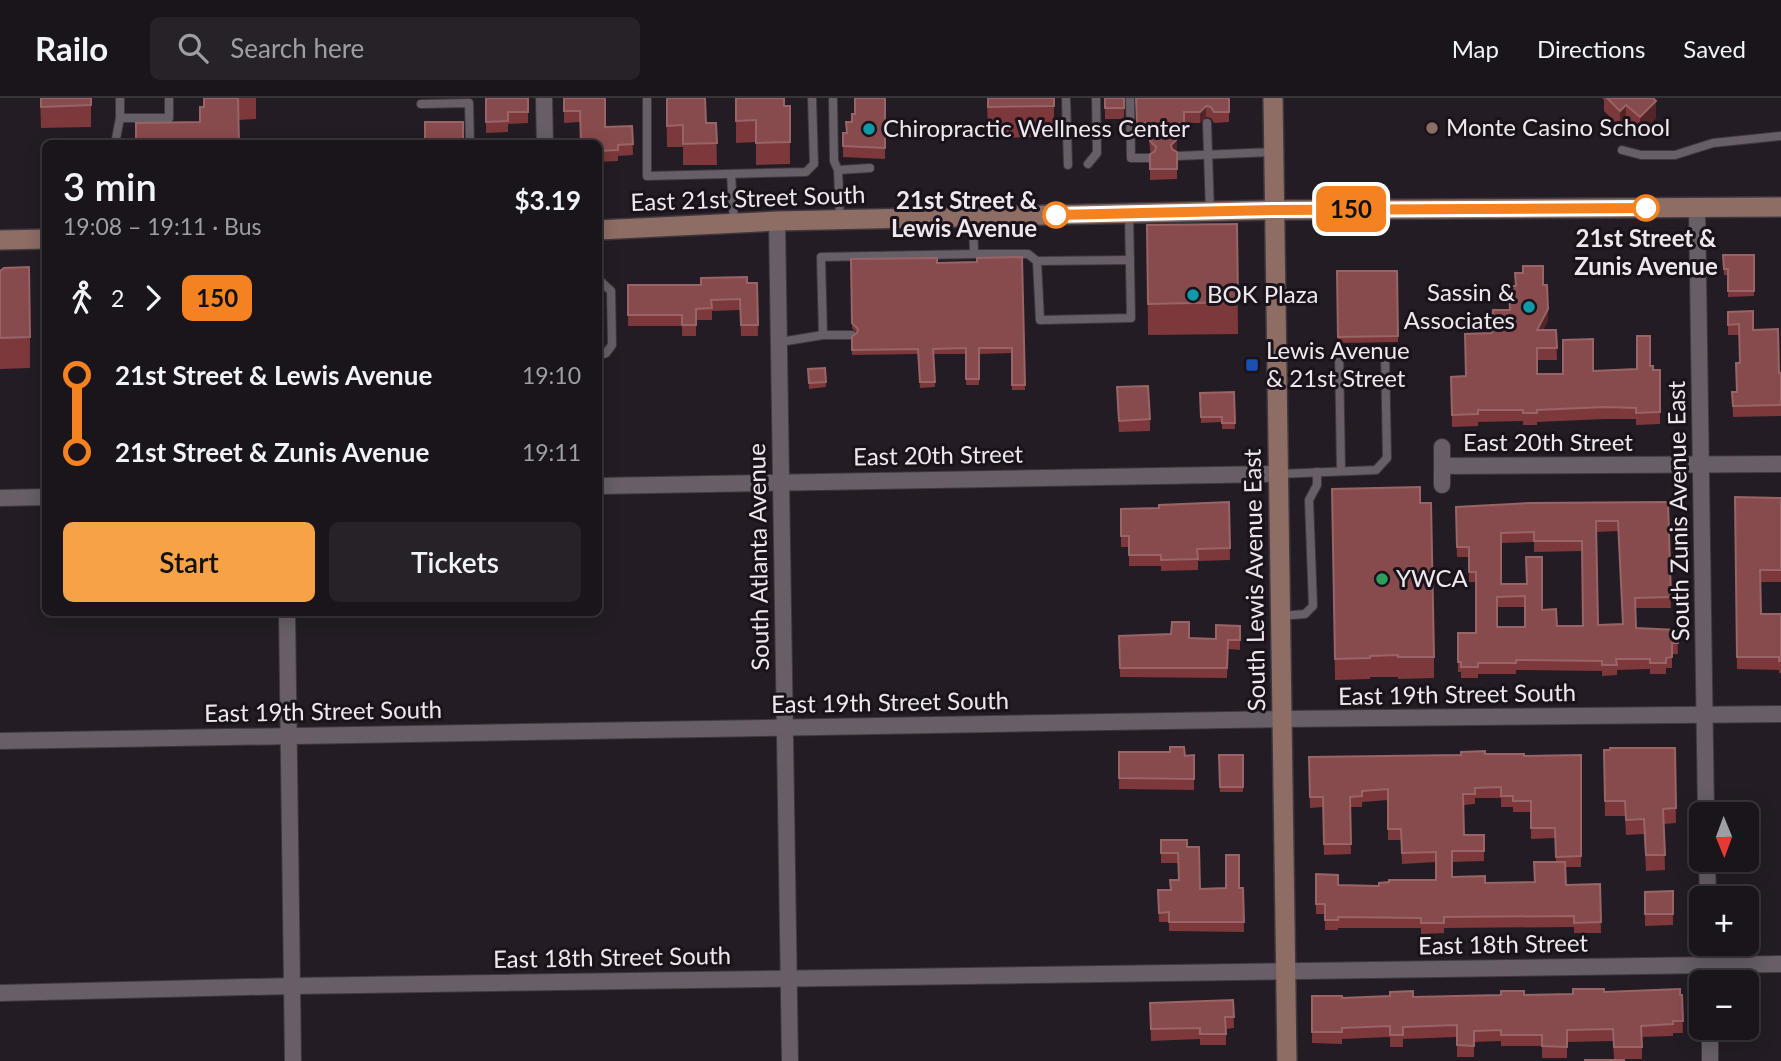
<!DOCTYPE html>
<meta charset="utf-8">
<style>
body{margin:0;font-family:Lato,sans-serif;background:#272228;color:#f1f3f6;height:100vh;display:flex;flex-direction:column;font-size:26px;white-space:nowrap}
*{box-sizing:border-box;margin:0}
p{font-size:23px;color:#9f9fa3}
.icon{flex:none;width:38px;height:38px;fill:none;stroke:currentColor;stroke-width:2;stroke-linecap:round;stroke-linejoin:round}
.map{position:relative;flex:1;overflow:hidden}
.sheet{position:absolute;left:42px;top:42px;width:560px;height:476px;display:flex;flex-direction:column;background:#1a151b;border-radius:10px;box-shadow:0 4px 18px #0003,0 0 0 2px #38343a}
.sheet>*{flex:none}
.badge{padding:0 14px;border-radius:10px;font-size:24px;line-height:46px}
.needle{width:46px;rotate:179deg}
.tools{position:absolute;left:1689px;top:704px;display:grid;gap:14px}
.tools a{display:grid;place-items:center;width:70px;height:70px;border-radius:10px;background:#1a151b;box-shadow:0 4px 18px #0003,0 0 0 2px #38343a;font-size:35px}
.map>.badge{position:absolute;translate:-50% -50%;box-shadow:0 0 0 4px #fff}
.legs{display:flex;align-items:center;gap:10px;height:77px;padding:0 21px;font-size:23px}
.legs p{margin-inline-start:auto}
.summary{display:flex;align-items:center;justify-content:space-between;height:119px;padding:0 21px}
h1{font-size:38px;font-weight:600;line-height:52px}
.cta{display:flex;gap:14px;margin-top:auto;padding:14px 21px}
.cta a{flex:1;height:80px;border-radius:10px;background:#f6a246;color:#111;font-size:28px;font-weight:600;line-height:80px;text-align:center}
.cta a+a{background:#272228;color:#f1f3f6}
ul{padding:0 21px;list-style:none}
li{display:flex;align-items:center;gap:24px;height:77px;font-size:26px}
li i{display:grid;place-items:center;width:10px;height:100%;margin:0 9px;background:currentColor}
li i::after{content:'';width:18px;height:18px;margin:-9px;border:5px solid;border-radius:50%;background:#1a151b}
li p{margin-inline-start:auto}
li:first-child i{background:linear-gradient(#0000 50%,currentColor 0)}
li:last-child i{background:linear-gradient(currentColor 50%,#0000 0)}
header{display:flex;align-items:center;gap:42px;box-sizing:border-box;height:98px;padding:0 35px;background:#1a151b;border-bottom:2px solid #38343a}
header strong{font-size:33px}
nav{display:flex;gap:38px;margin-inline-start:auto;font-size:24px}
.search{width:490px;height:63px;background:#272228;display:flex;align-items:center;gap:18px;box-sizing:border-box;padding:0 24px;border-radius:10px;color:#9f9fa3;font-size:26px}
.map>svg:first-child{display:block}
.lines{fill:none;stroke-linecap:round;stroke-linejoin:round}
.service-casing{stroke:#3e383e;stroke-width:10}
.minor-casing{stroke:#3e383e;stroke-width:18}
.secondary-casing{stroke:#3e383e;stroke-width:22}
.service{stroke:#675e68;stroke-width:8}
.minor{stroke:#675e68;stroke-width:16}
.secondary{stroke:#8d6d64;stroke-width:19}
.wall{fill:#7c383a;fill-rule:evenodd}
.shaded-wall{fill:#532529}
.building{fill:#884b4d;stroke:#986466;stroke-width:2;fill-rule:evenodd}
.line-1-casing{stroke:#fff;stroke-width:16}
.line-1{stroke:#f58220;stroke-width:10}
.education-dot{fill:#8d6e63;stroke:#1a131b;stroke-width:2.5}
.culture-dot{fill:#0f9aa8;stroke:#1a131b;stroke-width:2.5}
.stop-1-dot{fill:#fff;stroke:#f58220;stroke-width:3.5}
.transit-dot{fill:#1a4fb4;stroke:#1a131b;stroke-width:2.5}
.leisure-dot{fill:#2e9e5b;stroke:#1a131b;stroke-width:2.5}
.labels{text-anchor:middle;stroke-width:6;stroke-linejoin:round;paint-order:stroke}
.poi-label{font-size:24px;fill:#eee8ee;stroke:#1a131b;text-anchor:start}
.street-label{font-size:24px;fill:#eee8ee;stroke:#1a131b}
.stop-label{font-size:24px;font-weight:bold;fill:#eee8ee;stroke:#1a131b;text-anchor:end}
</style>
<header>
<strong>Railo</strong>
<div class="search"><svg class="icon" aria-label="search" viewBox="0 0 24 24"><circle cx="10" cy="10" r="6"/><path d="M15 15l6 6"/></svg>Search here</div>
<nav><a>Map</a><a>Directions</a><a>Saved</a></nav>
</header>
<div class="map">
<svg width="1781" height="963" viewBox="0 0 1781 963">
<rect width="100%" height="100%" fill="#231c24"/>
<g class="lines">
<!-- service casing -->
<g class="service-casing">
<g id="service">
<polyline points="647,0 647,78 806,74 814,66 812,0"/>
<polyline points="1066,0 1068,67"/>
<polyline points="1130,0 1131,60 1150,60"/>
<polyline points="833,2 834,63 838,72 840,122"/>
<polyline points="421,6 469,5 470,46"/>
<polyline points="120,20 169,20 169,0"/>
<polyline points="1207,25 1210,114"/>
<polyline points="115,46 120,20 120,0"/>
<polyline points="1622,52 1641,57 1675,57 1713,45 1781,38"/>
<polyline points="1177,58 1274,54"/>
<polyline points="1088,66 1097,55 1096,0"/>
<polyline points="838,72 870,70"/>
<polyline points="731,76 734,125"/>
<polyline points="973,120 974,156 1028,156 1037,163 1130,162"/>
<polyline points="1037,163 1040,222 1131,220 1129,116"/>
<polyline points="598,181 611,193 612,247 606,255 598,258"/>
<polyline points="823,237 821,159 974,156"/>
<polyline points="780,244 823,237 852,237"/>
<polyline points="1278,376 1376,372 1387,360 1385,254 1339,254 1341,373"/>
<polyline points="1280,518 1305,516 1313,508 1309,402 1317,387 1317,374"/>
</g>
</g>
<!-- minor casing -->
<g class="minor-casing">
<g id="minor">
<polyline points="544,0 545,46"/>
<polyline points="1697,110 1706,716"/>
<polyline points="777,123 790,963"/>
<polyline points="1442,349 1442,387"/>
<polyline points="1442,368 1781,366"/>
<polyline points="598,388 1278,376"/>
<polyline points="0,400 46,399"/>
<polyline points="287,514 293,963"/>
<polyline points="0,643 1281,621 1781,616"/>
<polyline points="1707,761 1708,800"/>
<polyline points="1708,845 1709,884"/>
<polyline points="0,895 292,888 1781,866"/>
<polyline points="1710,929 1710,963"/>
</g>
</g>
<!-- secondary casing -->
<g class="secondary-casing">
<g id="secondary">
<polyline points="1273,0 1287,963"/>
<polyline points="598,132 777,123 1275,112 1781,109"/>
<polyline points="0,142 46,141"/>
</g>
</g>
<!-- service -->
<use href="#service" class="service"/>
<!-- minor -->
<use href="#minor" class="minor"/>
<!-- secondary -->
<use href="#secondary" class="secondary"/>
</g>
<!-- wall -->
<g class="wall">
<polygon points="40,0 91,0 91,29 41,30"/>
<polygon points="204,0 256,0 256,21 200,24 204,9"/>
<polygon points="486,0 528,0 528,25 508,26 508,34 486,35"/>
<polygon points="564,0 605,29 632,28 633,57 618,58 618,63 598,64 598,46 580,24 564,25"/>
<polygon points="666,0 706,25 716,25 717,67 683,67 683,49 667,49"/>
<polygon points="736,0 784,8 790,8 790,66 756,67 756,44 736,45"/>
<polygon points="885,0 885,61 843,59 843,35 846,35 855,16"/>
<polygon points="987,0 1054,0 1054,39 988,40"/>
<rect x="1105" y="0" width="19" height="21"/>
<polygon points="1136,0 1229,0 1229,24 1214,25 1211,20 1206,19 1200,25 1184,25 1184,35 1177,36 1177,51 1175,53 1177,54 1177,81 1150,82 1150,56 1152,55 1150,53 1149,36 1137,36"/>
<polygon points="1602,0 1653,0 1656,20 1640,36 1626,23 1620,29 1604,13 1604,2"/>
<polygon points="1237,126 1238,236 1148,237 1147,127"/>
<polygon points="1723,157 1754,157 1754,198 1728,199 1728,177 1724,177"/>
<polygon points="1022,159 1025,292 1012,292 1012,255 979,256 979,287 966,287 966,256 934,256 935,289 920,290 918,256 852,257 852,238 857,235 852,230 851,161 937,165 977,164"/>
<polygon points="0,173 30,239 30,270 0,271"/>
<polygon points="1337,173 1398,238 1398,244 1338,245"/>
<polygon points="1515,175 1543,187 1548,222 1543,232 1556,232 1557,262 1537,262 1537,276 1563,276 1593,273 1637,271 1650,268 1653,272 1660,272 1660,326 1636,327 1636,321 1605,321 1537,324 1537,327 1523,327 1523,323 1478,324 1478,328 1452,329 1451,279 1466,278 1492,235 1510,212 1516,188"/>
<polygon points="757,185 758,238 741,238 740,212 712,213 712,222 696,222 696,238 682,238 682,228 628,228 628,187 701,187"/>
<polygon points="1728,214 1753,232 1779,275 1781,275 1781,318 1733,319 1732,294 1737,294 1740,265 1739,237 1728,237"/>
<polygon points="825,270 826,289 809,291 808,271"/>
<polygon points="1234,294 1235,331 1222,331 1222,324 1201,325 1200,295"/>
<polygon points="1117,300 1150,321 1150,333 1119,334"/>
<polygon points="1332,391 1420,405 1434,559 1434,580 1398,581 1398,579 1370,579 1370,581 1335,582"/>
<polygon points="1735,399 1781,400 1781,484 1760,484 1761,516 1781,516 1781,575 1779,575 1779,572 1737,571"/>
<polygon points="1229,404 1230,462 1198,463 1198,472 1161,473 1161,468 1129,468 1129,449 1121,449 1121,411 1159,410"/>
<path d="M1668 404 1671 510H1635L1636 530 1677 532 1678 556H1672V570H1666V576H1650V571L1617 572V577L1602 578V573L1516 572V576H1478V580H1461V574H1458V535H1476V484H1469V459H1457L1456 409ZM1618 433 1623 526 1598 527 1596 434ZM1534 444V454L1582 453 1583 528H1557L1542 512 1527 486H1501V445ZM1497 509H1525V529H1497Z"/>
<polygon points="1240,528 1240,552 1228,551 1227,580 1120,579 1119,538 1216,541"/>
<polygon points="1675,650 1676,725 1664,726 1665,772 1646,773 1644,736 1626,737 1625,718 1605,718 1604,652"/>
<polygon points="1119,654 1194,657 1194,692 1119,691"/>
<path d="M1485 656 1524 658 1581 657V769H1565L1566 787 1600 786 1601 835H1574V829L1444 830V835L1421 836V830H1338V832H1325V816H1316V776L1338 787 1379 788 1436 782V764L1402 766 1401 742H1388V702L1362 704V709H1350L1351 756 1324 757 1323 709 1310 710 1309 659ZM1475 700H1501V709H1513V714H1531V741L1555 740 1556 764 1534 784 1485 785 1452 779V764L1484 763V737H1464V707L1475 706Z"/>
<polygon points="1219,657 1243,657 1243,694 1220,694"/>
<polygon points="1161,742 1187,749 1200,791 1243,790 1244,834 1169,833 1169,824 1159,824 1158,792 1170,792 1179,782 1178,765 1161,765"/>
<polygon points="1673,793 1673,827 1645,828 1645,794"/>
<polygon points="1604,894 1682,897 1683,935 1673,935 1673,938 1642,939 1642,961 1614,961 1613,943 1567,944 1567,960 1542,960 1542,948 1501,948 1501,943 1474,944 1474,959 1457,959 1457,939 1403,941 1403,949 1390,949 1390,939 1342,941 1342,946 1312,945 1312,898 1342,900 1573,896"/>
<polygon points="1233,902 1234,930 1226,931 1226,947 1200,947 1200,941 1151,943 1150,905"/>
</g>
<!-- shaded-wall -->
<g class="shaded-wall">
<polygon points="1656,3 1656,20 1640,36 1640,19"/>
<polygon points="1626,7 1626,23 1620,29 1620,13"/>
<polygon points="1206,8 1206,19 1200,25 1200,14"/>
<polygon points="1177,41 1177,51 1171,58 1171,47"/>
<polygon points="1548,211 1548,222 1537,244 1537,232"/>
</g>
<!-- building -->
<g class="building">
<polygon points="41,0 91,0 91,7 41,9"/>
<polygon points="204,0 238,0 239,46 136,46 136,25 200,24 200,9 204,9"/>
<polygon points="486,0 528,0 528,14 508,14 508,23 486,24"/>
<polygon points="564,0 605,0 605,29 632,28 633,46 618,47 618,52 598,53 598,46 581,46 580,13 564,13"/>
<polygon points="667,0 705,0 706,25 716,25 717,45 683,46 683,27 667,28"/>
<polygon points="736,0 784,0 784,8 790,8 790,44 756,45 756,22 736,23"/>
<polygon points="855,0 885,0 885,50 843,48 843,35 847,35 846,24 852,24 852,16 855,16"/>
<polygon points="988,0 1054,0 1054,8 988,9"/>
<rect x="1105" y="0" width="19" height="10"/>
<polygon points="1136,0 1229,0 1229,14 1214,14 1211,9 1206,8 1200,14 1184,14 1184,25 1176,25 1177,41 1171,47 1172,51 1177,54 1177,71 1150,71 1150,56 1155,53 1156,49 1150,43 1149,25 1137,25"/>
<polygon points="1607,0 1653,0 1656,3 1640,19 1626,7 1620,13"/>
<rect x="425" y="24" width="38" height="22"/>
<polygon points="1237,126 1238,204 1148,206 1147,127"/>
<polygon points="1723,157 1754,157 1754,193 1728,193 1728,171 1724,171"/>
<polygon points="1022,159 1025,287 1012,287 1012,250 979,250 979,281 966,281 966,250 933,251 935,284 920,284 918,251 852,252 852,238 857,235 858,231 852,225 851,161 937,160 937,165 977,164 977,160"/>
<polygon points="1523,168 1543,168 1543,187 1547,187 1548,211 1537,232 1556,232 1557,250 1537,250 1537,276 1563,276 1563,242 1593,241 1593,273 1637,271 1637,238 1650,238 1650,268 1653,268 1653,272 1660,272 1660,314 1636,315 1636,310 1605,309 1537,312 1537,315 1523,315 1523,312 1478,312 1478,316 1452,317 1451,279 1466,278 1465,236 1492,235 1493,212 1510,212 1509,188 1516,188 1515,175 1523,175"/>
<polygon points="29,169 30,239 0,240 0,173 4,170"/>
<polygon points="1337,173 1397,173 1398,238 1338,239"/>
<polygon points="747,179 747,185 757,185 758,227 741,227 740,201 711,202 712,210 696,211 696,227 682,227 682,217 628,217 628,187 701,187 701,180"/>
<polygon points="1753,213 1753,232 1778,231 1779,275 1781,275 1781,307 1733,308 1732,294 1737,294 1736,265 1740,265 1739,226 1728,227 1728,214"/>
<polygon points="825,270 826,284 809,285 808,271"/>
<polygon points="1148,288 1150,321 1119,323 1117,289"/>
<polygon points="1234,294 1235,325 1222,325 1222,319 1201,319 1200,295"/>
<polygon points="1420,389 1420,405 1431,405 1434,559 1398,559 1398,557 1370,558 1370,560 1335,561 1332,391"/>
<polygon points="1735,399 1781,400 1781,472 1760,472 1761,516 1781,516 1781,563 1779,563 1779,559 1737,559"/>
<polygon points="1229,404 1230,450 1197,451 1198,461 1161,462 1161,457 1129,457 1129,438 1121,438 1121,411 1159,410 1159,407"/>
<path d="M1668 404 1671 499 1635 500 1636 530 1677 532 1678 545H1672V559L1666 560V565H1650V561H1616L1617 567H1602V563L1516 562V565H1478V569H1461V564H1458V535H1476V474H1469V449H1457L1456 409 1531 405ZM1596 423H1618L1623 526 1598 527ZM1534 434V443H1582L1583 528H1557L1556 511 1542 512V459H1526L1527 486H1501V435ZM1525 498V529H1497V499Z"/>
<polygon points="1172,524 1189,524 1189,540 1216,541 1216,527 1240,528 1240,542 1228,542 1227,570 1120,570 1119,538 1171,536"/>
<polygon points="1170,649 1184,649 1185,658 1194,657 1194,681 1119,680 1119,654 1170,654"/>
<polygon points="1610,650 1675,650 1676,710 1663,711 1665,757 1646,757 1644,721 1626,722 1625,703 1605,703 1604,652 1610,652"/>
<polygon points="1485,653 1485,656 1524,656 1524,658 1581,657 1581,758 1556,759 1555,730 1531,730 1531,703 1513,703 1513,698 1501,698 1501,689 1475,690 1475,696 1463,696 1464,737 1484,737 1484,753 1452,753 1452,779 1485,778 1485,785 1535,784 1534,764 1565,764 1566,787 1600,786 1601,824 1574,825 1574,818 1444,819 1444,825 1421,825 1421,820 1338,819 1338,822 1325,822 1325,806 1316,806 1316,776 1338,777 1338,787 1379,788 1379,785 1389,784 1389,782 1436,782 1436,754 1402,755 1401,731 1388,731 1388,691 1362,693 1362,698 1350,699 1351,746 1324,746 1323,699 1310,699 1309,659 1461,657 1461,654"/>
<polygon points="1219,657 1243,657 1243,689 1220,689"/>
<polygon points="1161,742 1187,742 1187,749 1199,749 1200,791 1226,790 1226,757 1239,757 1239,790 1243,790 1244,824 1169,824 1169,814 1159,815 1158,792 1171,792 1170,782 1179,782 1178,755 1161,755"/>
<polygon points="1673,793 1673,816 1645,816 1645,794"/>
<polygon points="1573,891 1604,891 1604,894 1680,891 1680,897 1682,897 1683,923 1673,923 1673,926 1641,928 1642,949 1614,949 1613,931 1567,932 1567,949 1542,948 1542,937 1501,937 1501,932 1474,933 1474,948 1457,947 1457,927 1403,929 1403,937 1390,937 1390,928 1342,930 1342,934 1312,934 1312,898 1342,898 1342,900 1390,898 1390,894 1413,893 1413,899 1501,897 1501,893 1524,893 1524,897 1573,896"/>
<polygon points="1233,902 1234,919 1225,919 1226,936 1200,936 1200,930 1151,931 1150,905"/>
<rect x="1585" y="962" width="39" height="1"/>
</g>
<g class="lines">
<!-- line-1 casing -->
<g class="line-1-casing">
<polyline id="line-1" points="1056,117 1275,112 1646,110"/>
</g>
<!-- line-1 -->
<use href="#line-1" class="line-1"/>
</g>
<!-- markers -->
<circle class="education-dot" cx="1432" cy="30" r="7"/>
<g class="culture-dot">
<circle cx="869" cy="31" r="7"/>
<circle cx="1193" cy="197" r="7"/>
<circle cx="1529" cy="209" r="7"/>
</g>
<g class="stop-1-dot">
<circle cx="1646" cy="110" r="12"/>
<circle cx="1056" cy="117" r="12"/>
</g>
<rect class="transit-dot" x="1245" y="260" width="14" height="14" rx="3.5"/>
<circle class="leisure-dot" cx="1382" cy="481" r="7"/>
<g class="labels">
<!-- poi labels -->
<g class="poi-label">
<text x="1446" y="38">Monte Casino School</text>
<text x="883" y="39">Chiropractic Wellness Center</text>
<text x="1515" y="203" text-anchor="end">Sassin &amp;<tspan x="1515" dy="28">Associates</tspan></text>
<text x="1207" y="205">BOK Plaza</text>
<text x="1266" y="261">Lewis Avenue<tspan x="1266" dy="28">&amp; 21st Street</tspan></text>
<text x="1396" y="489">YWCA</text>
</g>
<!-- street labels -->
<g class="street-label">
<text transform="translate(748 101) rotate(-2)" y="8">East 21st Street South</text>
<text x="1548" y="353">East 20th Street</text>
<text transform="translate(938 358) rotate(-1)" y="8">East 20th Street</text>
<text transform="translate(1679 413) rotate(-91)" y="8">South Zunis Avenue East</text>
<text transform="translate(759 459) rotate(-91)" y="8">South Atlanta Avenue</text>
<text transform="translate(1255 482) rotate(-91)" y="8">South Lewis Avenue East</text>
<text transform="translate(1457 597) rotate(-1)" y="8">East 19th Street South</text>
<text transform="translate(890 605) rotate(-1)" y="8">East 19th Street South</text>
<text transform="translate(323 614) rotate(-1)" y="8">East 19th Street South</text>
<text transform="translate(1503 847) rotate(-1)" y="8">East 18th Street</text>
<text transform="translate(612 860) rotate(-1)" y="8">East 18th Street South</text>
</g>
<!-- stop labels -->
<g class="stop-label">
<text x="1037" y="111">21st Street &amp;<tspan x="1037" dy="28">Lewis Avenue</tspan></text>
<text x="1646" y="149" text-anchor="middle">21st Street &amp;<tspan x="1646" dy="28">Zunis Avenue</tspan></text>
</g>
</g>
</svg>
<div class="tools">
<a><svg class="needle" viewBox="-14 -14 28 28"><path d="M0-13l5 13h-10z" fill="#e53935"/><path d="M0 13l5-13h-10z" fill="#9f9fa3"/></svg></a>
<a>+</a>
<a>−</a>
</div>
<b class="badge" style="left:1351px;top:111px;background:#f58220;color:#111">150</b>
<section class="sheet">
<div class="summary"><div><h1>3 min</h1><p>19:08 – 19:11 · Bus</p></div><b>$3.19</b></div>
<div class="legs"><svg class="icon" aria-label="walk" viewBox="0 0 24 24"><circle cx="13" cy="4" r="2"/><path d="M13 8l-2 6 4 7M11 14l-3 7M7 12l3-4h3l4 4"/></svg>2<svg class="icon" aria-label="forward" viewBox="0 0 24 24"><path d="M9 5l7 7-7 7"/></svg><b class="badge" style="background:#f58220;color:#111">150</b></div>
<ul>
<li><i style="color:#f58220"></i><b>21st Street &amp; Lewis Avenue</b><p>19:10</p></li>
<li><i style="color:#f58220"></i><b>21st Street &amp; Zunis Avenue</b><p>19:11</p></li>
</ul>
<div class="cta"><a>Start</a><a>Tickets</a></div>
</section>
</div>
